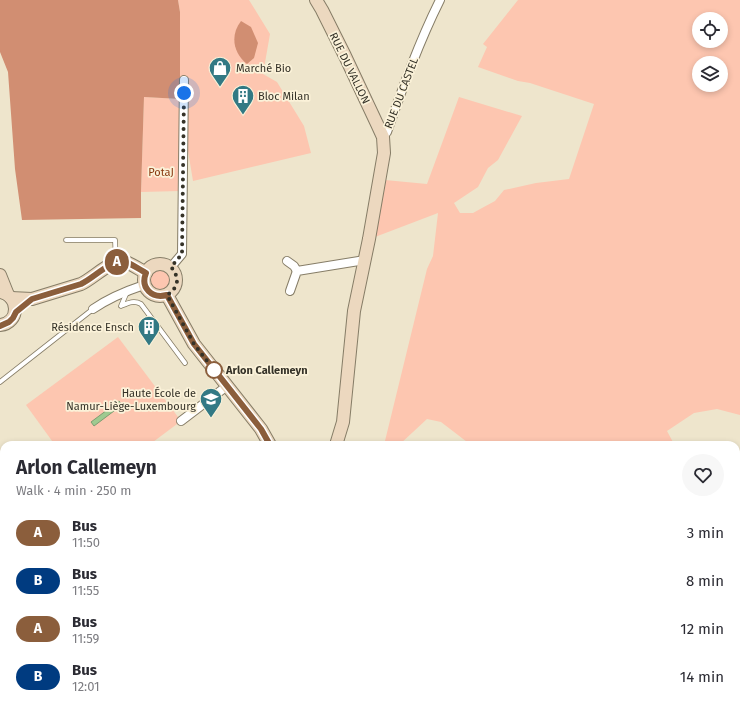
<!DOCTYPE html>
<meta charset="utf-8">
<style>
body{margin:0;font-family:"Fira Sans",sans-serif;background:#f7f7f7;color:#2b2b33;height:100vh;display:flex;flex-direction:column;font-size:15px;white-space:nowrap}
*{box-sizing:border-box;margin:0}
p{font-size:13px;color:#7c7c81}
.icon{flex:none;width:22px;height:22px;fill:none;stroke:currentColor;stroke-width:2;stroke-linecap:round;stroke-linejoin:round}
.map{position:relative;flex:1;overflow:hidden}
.drawer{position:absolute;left:0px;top:441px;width:740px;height:268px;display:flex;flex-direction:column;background:#fff;border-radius:12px 12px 0 0;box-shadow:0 2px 6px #0003}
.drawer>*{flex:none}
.badge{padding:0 8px;border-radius:13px;font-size:14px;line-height:26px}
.tools{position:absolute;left:692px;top:12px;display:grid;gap:8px}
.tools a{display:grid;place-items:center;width:36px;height:36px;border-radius:50%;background:#fff;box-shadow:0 2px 6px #0003;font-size:20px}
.you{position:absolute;width:20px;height:20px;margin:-10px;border:3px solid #fff;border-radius:50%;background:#1a73e8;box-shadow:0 0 0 6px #1a73e833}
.map>.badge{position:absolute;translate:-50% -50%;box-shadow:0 0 0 2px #fff}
.round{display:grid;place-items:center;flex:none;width:42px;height:42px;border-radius:21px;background:#f7f7f7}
.headline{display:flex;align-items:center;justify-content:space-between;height:68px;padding:0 16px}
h1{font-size:19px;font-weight:700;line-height:30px}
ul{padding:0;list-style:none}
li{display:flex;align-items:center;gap:12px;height:48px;padding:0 16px}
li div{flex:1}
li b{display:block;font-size:15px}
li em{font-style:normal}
li .badge{min-width:44px;font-weight:700;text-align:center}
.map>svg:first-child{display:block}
.green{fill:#fdc6b0;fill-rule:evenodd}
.forest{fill:#d18e72}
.water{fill:#9eca90;stroke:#7e9c71}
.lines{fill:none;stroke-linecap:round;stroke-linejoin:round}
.lane-casing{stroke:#867d67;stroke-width:5.5}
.street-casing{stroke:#867d67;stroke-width:10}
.secondary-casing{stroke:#867d67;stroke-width:14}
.primary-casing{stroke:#fff;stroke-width:14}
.lane{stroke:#fff;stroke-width:4}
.street{stroke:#fff;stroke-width:8}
.secondary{stroke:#ecd8bf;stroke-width:12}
.primary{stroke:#d9b17f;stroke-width:13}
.line-casing{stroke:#fff;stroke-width:9}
.line{stroke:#8b5e3c;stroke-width:6}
.walk{stroke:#353228;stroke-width:4;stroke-dasharray:0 7.2}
.stop-dot{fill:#fff;stroke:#8b5e3c;stroke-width:2}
.labels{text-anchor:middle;stroke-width:3.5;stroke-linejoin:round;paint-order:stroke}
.poi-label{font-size:11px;fill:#353228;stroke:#fbf2d9;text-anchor:start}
.street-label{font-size:11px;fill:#353228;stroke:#fbf2d9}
.park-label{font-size:11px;fill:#89380f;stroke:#fbf2d9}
.stop-label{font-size:11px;font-weight:bold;fill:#353228;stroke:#fbf2d9;text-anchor:start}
</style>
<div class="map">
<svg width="740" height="709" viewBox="0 0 740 709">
<rect width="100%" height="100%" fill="#eee5cc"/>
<!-- green -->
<g class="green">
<polygon points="178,0 249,0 270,34 263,74 277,82 304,126 311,153 193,181 180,103 180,191 141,192 144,97 180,99 180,12"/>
<path d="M518 0H740V415L717 409 694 413 667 431 674 444 672 445H471L441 422 427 419 399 445H384L427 269 433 256 438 213 375 237 385 180 427 184 459 97 522 116 498 160 488 168 478 187 454 203 460 213H473L482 208 495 201 504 190 536 183 569 179 594 104 530 83 518 81 478 67 487 47 483 44ZM699 19H721V41H699ZM699 63H721V85H699Z"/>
<circle cx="160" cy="280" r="11"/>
<polygon points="118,337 181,421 149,445 55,445 26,405"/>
<polygon points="740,471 740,547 736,549 736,474"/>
<polygon points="229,705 301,705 303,709 230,709"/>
</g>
<!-- forest -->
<g class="forest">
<polygon points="0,0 178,0 180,12 180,99 144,97 141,192 141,218 22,220 15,169 8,72 0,52"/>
<path d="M241 21 251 27 258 43 254 58 247 64C233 53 230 35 241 21Z"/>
</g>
<!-- water -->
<polygon class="water" points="119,401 122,405 94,426 91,422"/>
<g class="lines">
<!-- lane casing -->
<g class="lane-casing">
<g id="lane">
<polyline points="66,240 115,240 116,262"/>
<path d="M127 292 121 306C128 303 134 300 141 304L185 363"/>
<polyline points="0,382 93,309"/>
<polyline points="0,537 4,541"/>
<polyline points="141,705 149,709"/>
<polyline points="688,705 689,709"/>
<polyline points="473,709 480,705"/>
</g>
</g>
<!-- street casing -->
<g class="street-casing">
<g id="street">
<path d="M383 137 387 132C403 87 419 42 440 0"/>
<polyline points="287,261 294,266 297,271"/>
<polyline points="171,267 182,254 184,80"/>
<polyline points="290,291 297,271 365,260"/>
<path d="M93 309C109 298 126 291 144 285"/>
<polyline points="181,421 227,386"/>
<polyline points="96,709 100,705"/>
</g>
</g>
<!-- secondary casing -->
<g class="secondary-casing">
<g id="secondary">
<polyline points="316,0 322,10 345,56 377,124 383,137 384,153 369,239 354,311 343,422 336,445"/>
<circle cx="160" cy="280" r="16"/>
<polyline points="0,275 8,295"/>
<path d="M0 292C20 295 20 323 0 325"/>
<polyline points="167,295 194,344 261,429 270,445"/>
<path d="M11 298 32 299 81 284C94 278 112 258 126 262 133 265 139 269 146 273"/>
<polyline points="422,705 425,709"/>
</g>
</g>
<!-- primary casing -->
<g class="primary-casing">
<g id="primary">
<polyline points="0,640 4,644"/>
<polyline points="65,705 69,709"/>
</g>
</g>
<!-- lane -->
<use href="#lane" class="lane"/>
<!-- street -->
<use href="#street" class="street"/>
<!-- secondary -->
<use href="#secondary" class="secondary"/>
<!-- primary -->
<use href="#primary" class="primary"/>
</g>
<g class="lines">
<!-- line casing -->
<g class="line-casing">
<path id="line" d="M0 326 9 322 13 318 16 312 32 299 81 284C94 278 112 258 126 262 133 265 139 269 146 273 140 288 152 299 167 295L194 344 261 429 270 445"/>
</g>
<!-- line -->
<use href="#line" class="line"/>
<!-- walk -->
<path class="walk" d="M184 93 182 254 171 267C180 278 179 287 167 295L194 344 214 370"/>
</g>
<!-- icons -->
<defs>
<g id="shop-pin" transform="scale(1.15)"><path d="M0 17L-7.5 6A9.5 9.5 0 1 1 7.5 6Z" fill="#327984" stroke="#fbf2d9"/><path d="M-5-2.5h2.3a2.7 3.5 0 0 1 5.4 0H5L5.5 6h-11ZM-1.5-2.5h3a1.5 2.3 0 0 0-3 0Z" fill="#fff"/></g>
<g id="building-pin" transform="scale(1.15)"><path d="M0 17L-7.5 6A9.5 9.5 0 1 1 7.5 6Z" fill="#327984" stroke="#fbf2d9"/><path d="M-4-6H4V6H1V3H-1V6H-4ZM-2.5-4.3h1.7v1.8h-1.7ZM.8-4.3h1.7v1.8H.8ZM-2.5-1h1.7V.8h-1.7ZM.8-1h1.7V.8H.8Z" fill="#fff"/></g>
<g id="university-pin" transform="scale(1.15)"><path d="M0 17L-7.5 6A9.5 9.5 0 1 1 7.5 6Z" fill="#327984" stroke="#fbf2d9"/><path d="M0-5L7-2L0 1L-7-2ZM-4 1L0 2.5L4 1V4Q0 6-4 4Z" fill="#fff"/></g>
</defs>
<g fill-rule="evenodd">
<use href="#shop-pin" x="220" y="68"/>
<use href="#building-pin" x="243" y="96"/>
<use href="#building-pin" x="149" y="327"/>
<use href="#university-pin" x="211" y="399"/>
</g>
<!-- markers -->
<circle class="stop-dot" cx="214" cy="370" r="8"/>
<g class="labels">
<!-- poi labels -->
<g class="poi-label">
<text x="236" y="72">Marché Bio</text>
<text x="258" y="100">Bloc Milan</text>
<text x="134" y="331" text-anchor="end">Résidence Ensch</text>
<text x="196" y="397" text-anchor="end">Haute École de<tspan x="196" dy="13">Namur-Liège-Luxembourg</tspan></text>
</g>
<!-- street labels -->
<g class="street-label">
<text transform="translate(350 68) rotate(64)" y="4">RUE DU VALLON</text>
<text transform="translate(401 93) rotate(-69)" y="4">RUE DU CASTEL</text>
</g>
<!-- park labels -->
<g class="park-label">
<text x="161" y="176">PotaJ</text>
</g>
<!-- stop labels -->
<g class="stop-label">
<text x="226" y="374">Arlon Callemeyn</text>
</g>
</g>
</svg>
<div class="tools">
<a><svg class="icon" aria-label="locate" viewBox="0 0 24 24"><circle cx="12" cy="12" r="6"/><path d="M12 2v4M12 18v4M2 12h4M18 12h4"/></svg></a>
<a><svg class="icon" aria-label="layers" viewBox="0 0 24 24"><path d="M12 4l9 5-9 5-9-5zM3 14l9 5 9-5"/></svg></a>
</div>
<div class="you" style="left:184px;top:93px"></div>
<b class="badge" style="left:117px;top:262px;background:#8b5e3c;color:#fff">A</b>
<section class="drawer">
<div class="headline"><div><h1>Arlon Callemeyn</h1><p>Walk · 4 min · 250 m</p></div><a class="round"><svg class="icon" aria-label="heart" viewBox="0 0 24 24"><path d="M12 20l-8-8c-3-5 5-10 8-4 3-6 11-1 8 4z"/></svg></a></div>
<ul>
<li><span class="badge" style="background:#8b5e3c;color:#fff">A</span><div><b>Bus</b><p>11:50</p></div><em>3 min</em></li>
<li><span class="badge" style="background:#003b80;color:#fff">B</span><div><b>Bus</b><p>11:55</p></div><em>8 min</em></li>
<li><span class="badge" style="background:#8b5e3c;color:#fff">A</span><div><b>Bus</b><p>11:59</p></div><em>12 min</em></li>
<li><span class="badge" style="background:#003b80;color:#fff">B</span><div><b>Bus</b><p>12:01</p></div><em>14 min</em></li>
</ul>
</section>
</div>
